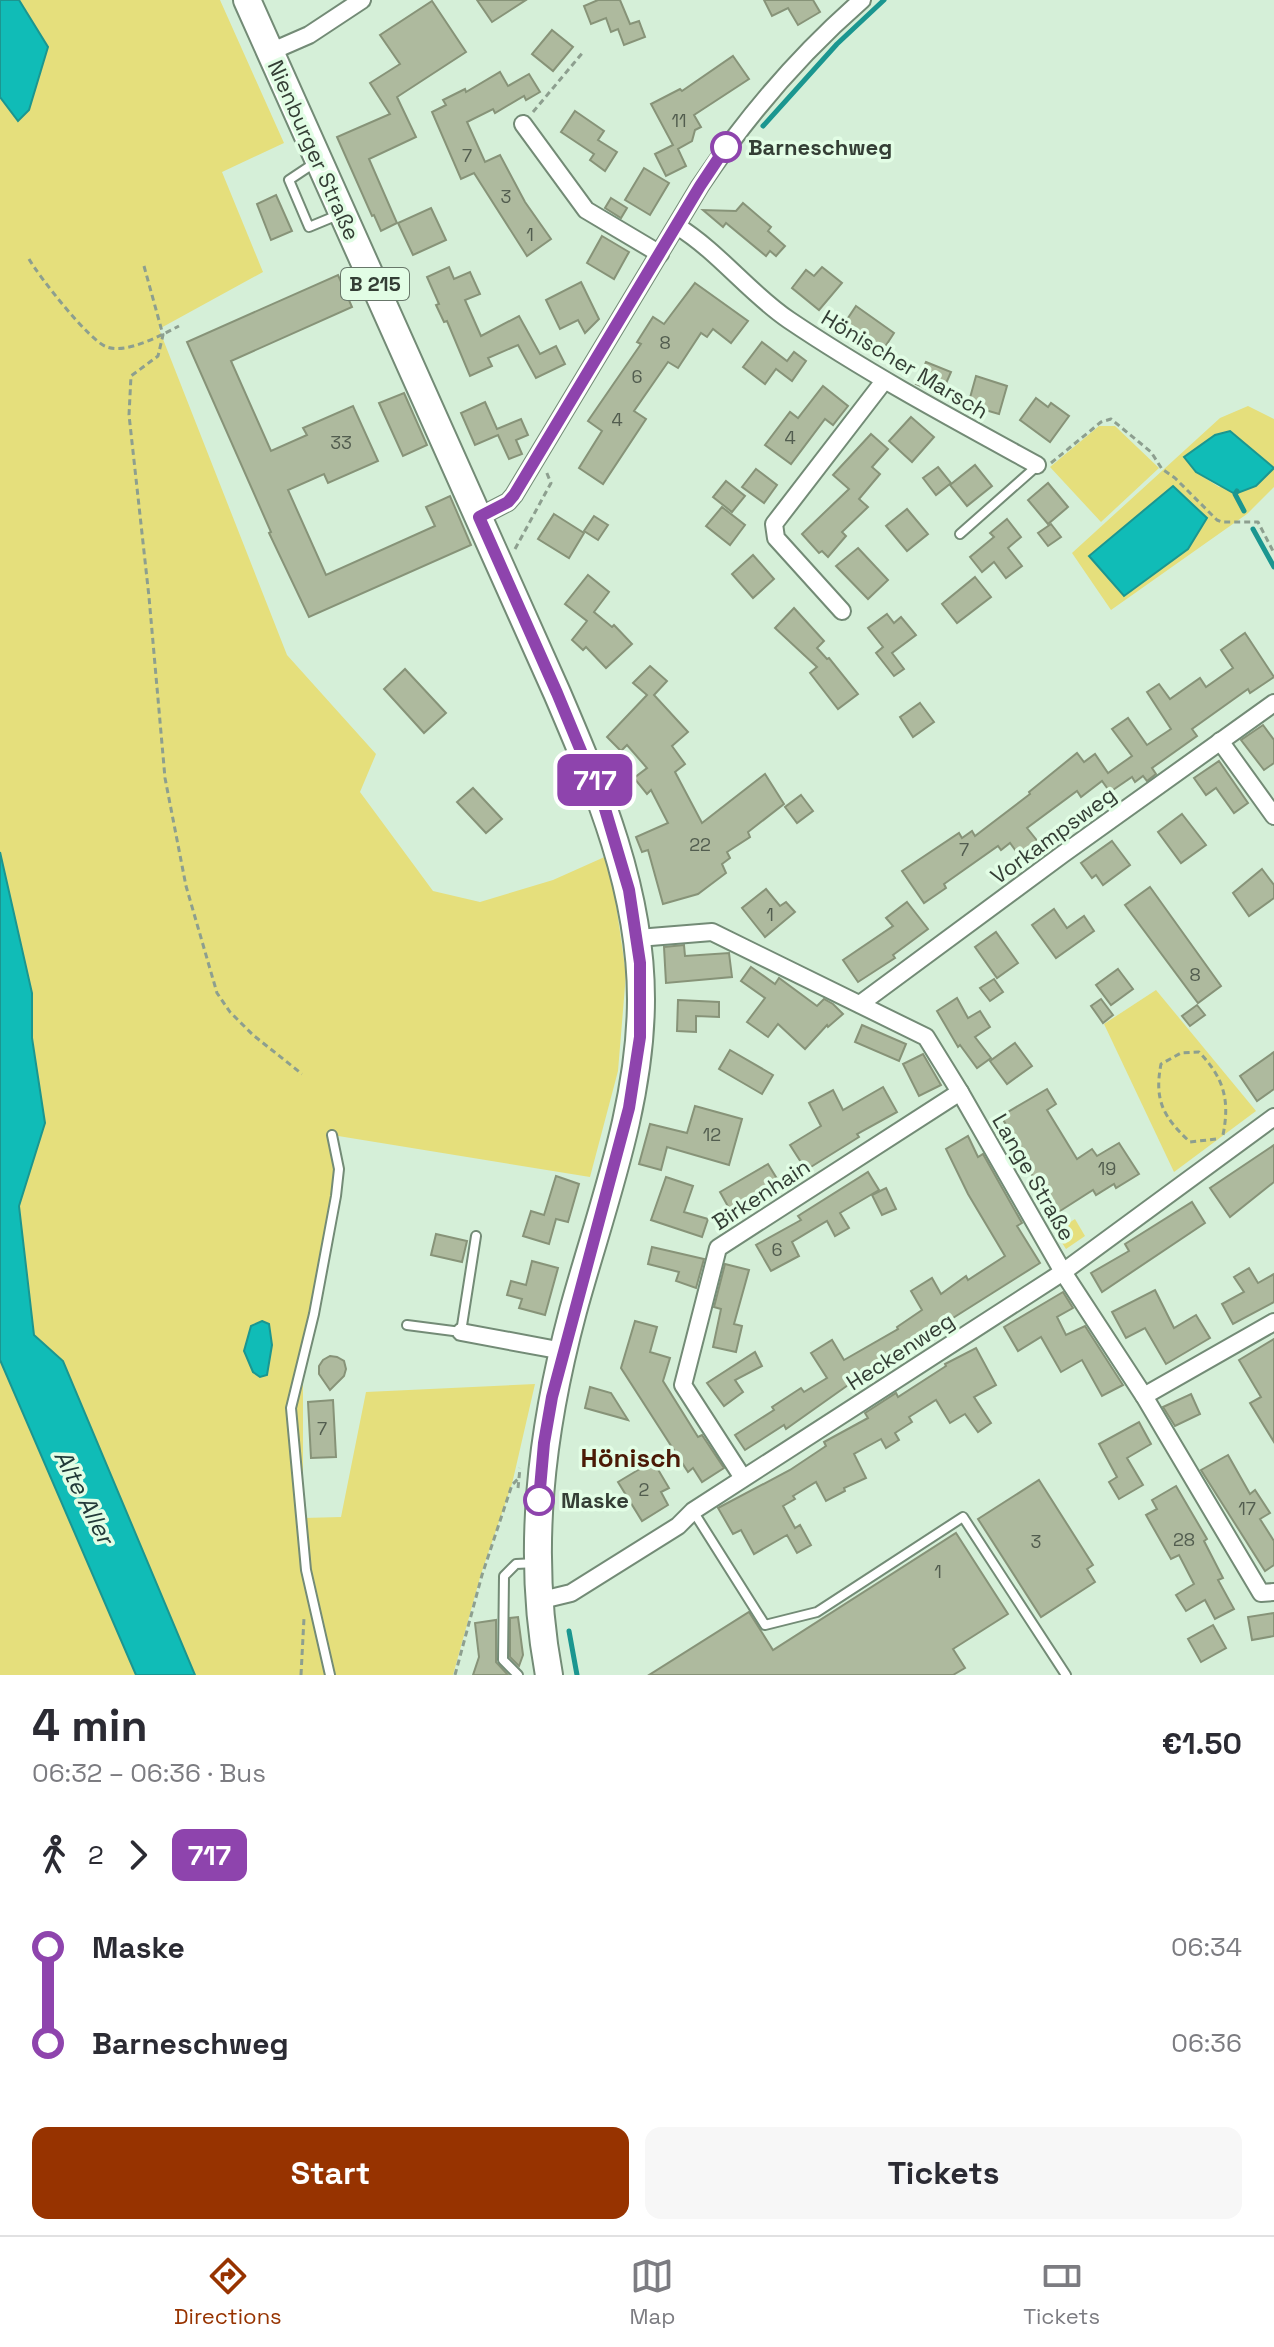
<!DOCTYPE html>
<meta charset="utf-8">
<style>
body{margin:0;font-family:"Space Grotesk",sans-serif;background:#f7f7f7;color:#2b2b33;height:100vh;display:flex;flex-direction:column;font-size:30px;white-space:nowrap}
*{box-sizing:border-box;margin:0}
p{font-size:26px;color:#7c7c81}
.icon{flex:none;width:44px;height:44px;fill:none;stroke:currentColor;stroke-width:2;stroke-linecap:round;stroke-linejoin:round}
.map{position:relative;height:1675px;overflow:hidden}
.side{display:flex;flex-direction:column;background:#fff;flex:1}
.side>*{flex:none}
.badge{padding:0 16px;border-radius:12px;font-size:28px;line-height:52px}
.map>.badge{position:absolute;translate:-50% -50%;box-shadow:0 0 0 4px #fff}
.legs{display:flex;align-items:center;gap:12px;height:88px;padding:0 32px;font-size:26px}
.legs p{margin-inline-start:auto}
.overview{display:flex;align-items:center;justify-content:space-between;height:136px;padding:0 32px}
h1{font-size:44px;font-weight:800;line-height:60px}
.primary-button{display:flex;gap:16px;margin-top:auto;padding:16px 32px}
.primary-button a{flex:1;height:92px;border-radius:16px;background:#973300;color:#fff;font-size:32px;font-weight:800;line-height:92px;text-align:center}
.primary-button a+a{background:#f7f7f7;color:#2b2b33}
ul{padding:0 32px;list-style:none}
li{display:flex;align-items:center;gap:28px;height:96px;font-size:30px}
li i{display:grid;place-items:center;width:12px;height:100%;margin:0 10px;background:currentColor}
li i::after{content:'';width:20px;height:20px;margin:-10px;border:6px solid;border-radius:50%;background:#fff}
li p{margin-inline-start:auto}
li:first-child i{background:linear-gradient(#0000 50%,currentColor 0)}
li:last-child i{background:linear-gradient(currentColor 50%,#0000 0)}
.tab-bar{display:flex;justify-content:space-around;align-items:center;height:112px;border-top:2px solid #e1e1e2;background:#fff;font-size:22px;color:#7c7c81}
.tab-bar a{display:grid;justify-items:center;gap:4px}
.tab-bar .current{color:#973300}
.map>svg:first-child{display:block}
.green{fill:#e5df7c}
.water{fill:#10bcb7;stroke:#1b9690;stroke-width:2}
.lines{fill:none;stroke-linecap:round;stroke-linejoin:round}
.stream{stroke:#1b9690;stroke-width:5}
.building{fill:#aeba9e;stroke:#879378;stroke-width:2}
.service-casing{stroke:#738b76;stroke-width:12}
.minor-casing{stroke:#738b76;stroke-width:20}
.primary-casing{stroke:#738b76;stroke-width:30}
.path{stroke:#8d9f8f;stroke-width:3;stroke-dasharray:6 4;stroke-linecap:butt}
.service{stroke:#fff;stroke-width:8}
.minor{stroke:#fff;stroke-width:16}
.primary{stroke:#fff;stroke-width:26}
.line-1-casing{stroke:#fff;stroke-width:18}
.line-1{stroke:#8e44ad;stroke-width:12}
.stop-1-dot{fill:#fff;stroke:#8e44ad;stroke-width:4}
.labels{text-anchor:middle;stroke-width:7;stroke-linejoin:round;paint-order:stroke}
.number-label{font-size:18px;fill:#525d4f}
.shield{fill:#e2fde5;stroke:#68776a;stroke-width:2}
.shield-label{font-size:20px;font-weight:bold;fill:#343e35}
.stop-label{font-size:22px;font-weight:bold;fill:#343e35;stroke:#e2fde5;text-anchor:start}
.street-label{font-size:22px;fill:#343e35;stroke:#e2fde5}
.water-label{font-size:24px;font-style:italic;fill:#223a39;stroke:#e2fde5}
.quarter-label{font-size:26px;font-weight:bold;fill:#4b1a06;stroke:#e2fde5}
</style>
<div class="map">
<svg width="1274" height="1675" viewBox="0 0 1274 1675">
<rect width="100%" height="100%" fill="#d5efd8"/>
<!-- green -->
<g class="green">
<polygon points="0,0 220,0 284,143 222,172 263,272 159,329 287,655 376,754 360,792 433,891 480,902 553,880 609,855 626,974 618,1071 590,1177 326,1134 339,1169 303,1383 303,1518 341,1517 366,1392 535,1384 512,1484 481,1574 453,1675 0,1675"/>
<polygon points="1248,406 1274,419 1274,468 1230,431 1196,472 1219,487 1274,469 1274,487 1247,514 1111,610 1072,553 1220,418"/>
<polygon points="1099,426 1115,426 1159,468 1101,522 1050,467"/>
<polygon points="1156,990 1256,1111 1174,1172 1104,1024"/>
<polygon points="1075,1219 1085,1236 1066,1249 1055,1232"/>
</g>
<!-- water -->
<g class="water">
<polygon points="0,0 19,0 48,47 29,110 18,121 0,97"/>
<polygon points="1230,431 1274,468 1256,486 1235,494 1196,472 1184,457 1215,435"/>
<polygon points="1173,486 1207,518 1188,549 1124,596 1089,556"/>
<polygon points="0,852 32,993 32,1038 45,1123 19,1206 34,1335 63,1361 195,1675 136,1675 0,1360"/>
<polygon points="262,1321 269,1324 272,1345 267,1375 260,1377 253,1372 244,1351 251,1326"/>
</g>
<g class="lines">
<!-- stream -->
<g class="stream">
<polyline points="763,126 837,44 884,0"/>
<polyline points="1237,491 1235,494 1244,511"/>
<polyline points="1253,529 1274,567"/>
<polyline points="569,1631 577,1675"/>
</g>
</g>
<!-- building -->
<g class="building">
<polygon points="477,0 526,0 492,22"/>
<polygon points="598,0 620,0 630,24 639,21 645,37 624,45 618,29 611,32 606,18 591,24 584,6"/>
<polygon points="764,0 813,0 820,12 798,25 788,8 772,16"/>
<polygon points="432,1 466,52 397,97 416,137 369,159 397,223 381,231 374,215 372,216 337,137 390,114 370,83 400,64 380,35"/>
<polygon points="552,30 573,47 553,71 532,54"/>
<polygon points="733,56 749,79 694,115 701,127 695,130 692,141 678,149 686,166 666,176 655,154 673,145 651,104 680,89 682,91"/>
<polygon points="500,72 508,86 529,74 540,92 526,100 524,96 495,113 493,109 467,122 485,162 500,155 525,202 551,239 527,256 474,173 461,179 432,112 446,105 443,100 465,89 466,92"/>
<polygon points="575,111 604,131 598,140 617,152 605,171 590,160 594,154 561,132"/>
<polygon points="644,168 669,183 650,215 625,200"/>
<polygon points="276,195 292,231 271,240 257,204"/>
<polygon points="611,198 627,208 621,218 605,208"/>
<polygon points="743,203 771,227 768,231 785,246 776,256 770,251 766,256 726,223 723,227 703,210 736,211"/>
<polygon points="431,208 446,240 413,255 398,223"/>
<polygon points="602,236 629,252 614,279 587,263"/>
<polygon points="449,267 454,279 470,272 480,294 465,300 481,336 519,316 540,354 556,346 565,364 536,378 518,345 488,358 492,366 470,376 447,321 444,322 436,305 439,304 427,277"/>
<polygon points="822,267 842,283 819,310 792,288 806,270 814,276"/>
<polygon points="338,275 352,307 231,361 271,451 307,435 303,428 353,406 378,461 328,483 324,474 288,490 326,575 435,526 426,507 450,496 471,545 309,617 269,533 271,532 187,342"/>
<polygon points="581,282 599,319 585,333 578,320 560,329 546,300"/>
<polygon points="695,283 748,321 731,343 713,329 707,337 701,333 678,368 668,362 634,411 646,419 603,484 579,468 602,431 588,421 641,344 637,342 653,317 664,324"/>
<polygon points="856,306 894,333 879,356 840,330"/>
<polygon points="762,342 787,361 794,352 806,361 792,381 776,369 765,384 743,367"/>
<polygon points="926,362 951,372 941,395 916,384"/>
<polygon points="976,376 1007,386 999,414 968,405"/>
<polygon points="823,386 848,406 833,425 825,419 791,464 765,445 790,412 798,418"/>
<polygon points="404,393 427,445 403,456 379,403"/>
<polygon points="1036,398 1048,407 1051,403 1069,416 1050,442 1020,420"/>
<polygon points="485,402 497,429 521,419 528,435 516,440 522,454 509,459 498,435 475,445 461,413"/>
<polygon points="911,417 934,437 912,462 889,441"/>
<polygon points="871,434 888,449 872,467 880,474 859,499 868,507 842,532 846,536 828,557 822,551 819,553 802,534 849,489 833,475"/>
<polygon points="975,465 992,486 967,506 950,485"/>
<polygon points="938,467 951,483 936,495 923,478"/>
<polygon points="756,469 777,485 764,503 742,487"/>
<polygon points="726,481 745,496 732,512 713,497"/>
<polygon points="1048,483 1068,507 1048,524 1028,500"/>
<polygon points="722,507 745,525 730,545 706,526"/>
<polygon points="907,509 928,534 907,551 886,526"/>
<polygon points="554,514 584,533 569,558 538,539"/>
<polygon points="594,516 608,525 598,540 584,531"/>
<polygon points="1007,519 1021,537 1008,548 1022,566 1006,578 994,562 982,572 970,557 994,537 990,533"/>
<polygon points="1051,524 1061,537 1048,546 1038,533"/>
<polygon points="858,548 888,580 868,599 836,566"/>
<polygon points="753,555 774,579 753,598 732,574"/>
<polygon points="588,575 609,592 594,612 612,627 614,625 632,644 606,668 586,647 583,650 572,640 587,621 565,604"/>
<polygon points="975,577 991,597 957,623 942,604"/>
<polygon points="794,608 824,641 817,648 827,659 829,658 858,694 838,709 810,673 817,667 775,628"/>
<polygon points="887,614 894,623 901,617 916,635 892,653 904,669 894,676 876,653 883,647 868,628"/>
<polygon points="1245,633 1274,677 1250,693 1248,689 1192,729 1197,736 1152,768 1156,774 1147,781 1143,776 1135,782 1132,777 1110,792 1102,781 1081,797 1077,791 1027,828 1043,848 1024,862 1010,843 1001,850 998,846 944,884 946,888 924,903 902,871 959,833 962,838 972,831 975,836 1030,794 1029,792 1077,753 1084,762 1095,754 1108,773 1132,756 1112,729 1128,718 1147,745 1171,729 1147,692 1159,684 1170,699 1200,678 1206,687 1233,668 1221,650"/>
<polygon points="650,666 667,681 654,695 688,732 672,746 685,764 675,772 702,823 765,774 784,804 748,832 750,837 727,852 730,858 722,864 726,873 698,894 663,904 648,850 642,852 636,837 668,823 651,790 647,794 634,778 647,768 627,745 621,751 607,737 647,695 633,683"/>
<polygon points="405,669 446,713 424,733 384,689"/>
<polygon points="920,703 934,722 913,737 900,717"/>
<polygon points="1263,725 1274,740 1274,763 1264,770 1241,740"/>
<polygon points="1219,761 1248,803 1234,813 1216,788 1206,795 1194,778"/>
<polygon points="473,788 502,819 486,833 457,802"/>
<polygon points="801,795 813,811 797,823 785,807"/>
<polygon points="1182,814 1206,845 1181,863 1158,832"/>
<polygon points="1112,841 1130,865 1103,885 1096,875 1092,878 1081,863"/>
<polygon points="1262,869 1274,885 1274,898 1249,916 1233,893"/>
<polygon points="1150,887 1221,986 1198,1003 1125,905"/>
<polygon points="766,889 780,906 786,902 795,912 765,937 742,908"/>
<polygon points="907,902 928,929 893,955 895,958 858,982 843,960 893,926 886,918"/>
<polygon points="1054,909 1067,928 1084,916 1094,931 1056,958 1032,925"/>
<polygon points="996,932 1018,963 997,978 975,947"/>
<polygon points="684,945 685,956 729,953 732,977 666,983 664,947"/>
<polygon points="751,967 775,984 779,978 817,1006 824,999 833,1004 843,1014 828,1027 827,1025 805,1049 778,1024 768,1037 747,1022 765,998 741,981"/>
<polygon points="1118,969 1133,989 1111,1005 1096,985"/>
<polygon points="994,979 1003,992 990,1001 980,988"/>
<polygon points="957,998 968,1018 980,1011 990,1027 975,1037 991,1058 977,1068 960,1045 958,1047 937,1011"/>
<polygon points="1101,999 1113,1015 1103,1023 1091,1006"/>
<polygon points="678,1000 719,1002 719,1017 696,1016 696,1032 677,1031"/>
<polygon points="1197,1005 1205,1015 1190,1026 1182,1016"/>
<polygon points="862,1025 906,1044 899,1061 855,1042"/>
<polygon points="1015,1043 1032,1066 1007,1084 990,1061"/>
<polygon points="730,1050 773,1075 762,1094 719,1069"/>
<polygon points="1274,1052 1274,1089 1257,1101 1240,1076"/>
<polygon points="923,1054 941,1085 919,1096 903,1064"/>
<polygon points="883,1087 897,1112 857,1134 859,1137 806,1170 790,1145 821,1126 809,1103 833,1090 843,1110"/>
<polygon points="1047,1089 1056,1104 1047,1110 1077,1159 1092,1149 1097,1156 1119,1143 1139,1174 1116,1188 1114,1184 1096,1195 1093,1190 1057,1213 1018,1154 1022,1152 1001,1116"/>
<polygon points="695,1106 742,1119 729,1165 667,1147 661,1170 639,1164 650,1124 687,1133"/>
<polygon points="968,1136 978,1157 983,1154 1022,1223 1017,1226 1040,1263 858,1378 786,1429 784,1425 745,1450 735,1435 774,1410 772,1407 801,1388 804,1392 827,1378 811,1353 832,1340 844,1360 898,1329 897,1327 922,1310 911,1291 932,1278 941,1294 966,1276 968,1280 1005,1256 968,1194 946,1149"/>
<polygon points="1274,1145 1274,1182 1230,1217 1210,1188"/>
<polygon points="768,1164 779,1182 730,1210 720,1192"/>
<polygon points="868,1172 879,1190 840,1213 849,1228 835,1236 827,1221 792,1242 799,1256 771,1271 756,1245 801,1220 798,1216"/>
<polygon points="556,1176 579,1184 568,1222 556,1219 549,1244 523,1236 531,1211 544,1215"/>
<polygon points="666,1177 693,1186 684,1212 708,1219 702,1237 651,1220"/>
<polygon points="886,1188 896,1209 882,1215 872,1195"/>
<polygon points="1192,1202 1205,1223 1102,1292 1091,1273 1129,1251 1125,1244"/>
<polygon points="436,1234 467,1241 462,1262 431,1255"/>
<polygon points="652,1247 704,1259 696,1288 676,1281 679,1272 648,1264"/>
<polygon points="532,1261 558,1268 545,1315 519,1308 522,1299 507,1295 511,1281 526,1285"/>
<polygon points="725,1264 749,1270 734,1324 742,1326 736,1352 713,1347 721,1309 714,1307"/>
<polygon points="1249,1268 1258,1283 1274,1274 1274,1302 1233,1324 1222,1304 1244,1292 1234,1277"/>
<polygon points="1155,1290 1174,1328 1196,1315 1210,1338 1166,1364 1145,1328 1126,1338 1112,1312"/>
<polygon points="1063,1292 1073,1308 1057,1317 1066,1335 1085,1326 1123,1385 1102,1396 1082,1360 1061,1372 1041,1337 1018,1351 1004,1327"/>
<polygon points="635,1321 657,1327 650,1352 670,1358 663,1381 698,1437 702,1435 724,1468 702,1482 693,1468 688,1472 621,1368"/>
<polygon points="1274,1339 1274,1442 1250,1403 1261,1397 1239,1360"/>
<polygon points="976,1348 996,1385 974,1397 991,1423 978,1432 965,1414 950,1423 936,1400 909,1417 912,1422 895,1433 899,1440 886,1448 881,1439 854,1454 866,1478 844,1488 845,1491 826,1501 816,1482 793,1496 795,1499 783,1506 795,1528 800,1525 811,1545 797,1553 787,1535 754,1554 741,1530 733,1534 718,1508 790,1470 826,1446 824,1442 868,1418 865,1413 896,1393 898,1397 946,1366 945,1364"/>
<polygon points="755,1352 762,1366 735,1380 743,1392 724,1406 707,1383"/>
<polygon points="330,1356 337,1357 344,1361 346,1369 344,1376 330,1390 319,1374 319,1366 323,1360"/>
<polygon points="590,1387 611,1393 628,1420 585,1408"/>
<polygon points="1191,1394 1200,1414 1175,1426 1163,1407"/>
<polygon points="333,1400 336,1457 311,1458 308,1402"/>
<polygon points="1139,1422 1151,1444 1127,1458 1143,1485 1119,1499 1109,1482 1117,1477 1099,1444"/>
<polygon points="1228,1455 1250,1494 1255,1490 1270,1513 1260,1519 1274,1541 1274,1565 1265,1571 1201,1470"/>
<polygon points="653,1461 669,1488 661,1492 668,1505 642,1521 618,1482"/>
<polygon points="1039,1480 1093,1565 1087,1569 1095,1582 1041,1617 978,1519"/>
<polygon points="1176,1486 1207,1539 1204,1541 1223,1578 1218,1580 1234,1609 1215,1619 1205,1600 1186,1611 1176,1595 1194,1584 1179,1555 1171,1559 1146,1515 1157,1509 1152,1500"/>
<polygon points="956,1533 1008,1614 953,1649 965,1668 953,1675 649,1675 749,1612 773,1650"/>
<polygon points="1274,1613 1274,1636 1252,1640 1248,1617"/>
<polygon points="518,1617 523,1655 519,1666 510,1657 510,1618"/>
<polygon points="496,1620 496,1662 508,1675 473,1675 479,1657 475,1623"/>
<polygon points="1213,1625 1226,1648 1201,1662 1188,1639"/>
</g>
<g class="lines">
<!-- service casing -->
<g class="service-casing">
<g id="service">
<polyline points="316,162 289,180 309,227 338,215"/>
<polyline points="960,534 1037,466"/>
<polyline points="407,1325 461,1332 476,1236"/>
<polyline points="693,1511 765,1625 817,1612 963,1517 1066,1675"/>
<polyline points="330,1675 306,1570 291,1408 314,1314 336,1196 339,1169 332,1135"/>
<polyline points="518,1675 503,1660 504,1576 516,1564 536,1563"/>
</g>
</g>
<!-- minor casing -->
<g class="minor-casing">
<g id="minor">
<polyline points="270,52 309,35 362,0"/>
<polyline points="523,124 586,210 660,254"/>
<path d="M677 226C719 252 749 293 789 320 869 374 953 419 1037 465"/>
<path d="M479 517 508 502 514 495 700 186C746 117 800 54 862 0"/>
<polyline points="842,611 776,538 774,524 884,381"/>
<polyline points="1220,741 1274,816"/>
<polyline points="638,938 712,932 926,1037 960,1092 1063,1272 1144,1396 1261,1593 1274,1592"/>
<polyline points="860,1004 1063,854 1274,703"/>
<polyline points="461,1332 563,1351"/>
<polyline points="1144,1396 1274,1322"/>
<polyline points="743,1478 683,1385 718,1248 960,1092"/>
<polyline points="538,1601 571,1593 678,1526 693,1511 1063,1272 1274,1117"/>
</g>
</g>
<!-- primary casing -->
<g class="primary-casing">
<path id="primary" d="M247 0 557 693C599 791 641 890 641 999 641 1106 601 1209 573 1311 541 1431 526 1552 549 1675"/>
</g>
<!-- path -->
<g class="path">
<polyline points="533,112 584,51"/>
<path d="M29 259C38 275 89 341 107 347 127 354 162 335 179 326"/>
<polyline points="144,266 163,335 158,356 131,376 129,415 149,597 165,778 186,886 217,993 230,1012 253,1035 302,1074"/>
<polyline points="1051,463 1101,422 1111,419 1151,452 1162,469 1175,478 1217,520 1222,522 1258,522 1274,553"/>
<polyline points="515,549 551,483 546,471"/>
<path d="M1216 1139 1190 1142C1163 1117 1154 1100 1161 1064L1181 1053 1199 1052C1224 1078 1230 1100 1223 1135"/>
<polyline points="518,1488 520,1468"/>
<polyline points="301,1675 304,1618"/>
<polyline points="455,1675 482,1575 512,1485 519,1478"/>
</g>
<!-- service -->
<use href="#service" class="service"/>
<!-- minor -->
<use href="#minor" class="minor"/>
<!-- primary -->
<use href="#primary" class="primary"/>
</g>
<g class="lines">
<!-- line-1 casing -->
<g class="line-1-casing">
<polyline id="line-1" points="539,1500 544,1443 552,1397 629,1108 640,1037 640,963 629,890 605,809 557,693 479,517 508,502 514,495 700,186 726,147"/>
</g>
<!-- line-1 -->
<use href="#line-1" class="line-1"/>
</g>
<!-- markers -->
<g class="stop-1-dot">
<circle cx="726" cy="147" r="14"/>
<circle cx="539" cy="1500" r="14"/>
</g>
<g class="labels">
<!-- number labels -->
<g class="number-label">
<text x="679" y="127">11</text>
<text x="467" y="162">7</text>
<text x="506" y="203">3</text>
<text x="530" y="241">1</text>
<text x="665" y="349">8</text>
<text x="637" y="383">6</text>
<text x="617" y="426">4</text>
<text x="790" y="444">4</text>
<text x="341" y="449">33</text>
<text x="700" y="851">22</text>
<text x="964" y="856">7</text>
<text x="770" y="921">1</text>
<text x="1195" y="981">8</text>
<text x="712" y="1141">12</text>
<text x="1107" y="1175">19</text>
<text x="777" y="1256">6</text>
<text x="322" y="1435">7</text>
<text x="644" y="1496">2</text>
<text x="1247" y="1515">17</text>
<text x="1184" y="1546">28</text>
<text x="1036" y="1548">3</text>
<text x="938" y="1578">1</text>
</g>
<!-- shield labels -->
<rect class="shield" x="341" y="268" width="68" height="32" rx="6"/>
<g class="shield-label">
<text x="375" y="291">B 215</text>
</g>
<!-- stop labels -->
<g class="stop-label">
<text x="748" y="155">Barneschweg</text>
<text x="561" y="1508">Maske</text>
</g>
<!-- street labels -->
<g class="street-label">
<text transform="translate(314 150) rotate(66)" y="8">Nienburger Straße</text>
<text transform="translate(905 364) rotate(31)" y="8">Hönischer Marsch</text>
<text transform="translate(1053 835) rotate(-36)" y="8">Vorkampsweg</text>
<text transform="translate(1034 1177) rotate(60)" y="8">Lange Straße</text>
<text transform="translate(761 1194) rotate(-33)" y="8">Birkenhain</text>
<text transform="translate(900 1351) rotate(-33)" y="8">Heckenweg</text>
</g>
<!-- water labels -->
<g class="water-label">
<text transform="translate(84 1497) rotate(63)" y="8">Alte Aller</text>
</g>
<!-- quarter labels -->
<g class="quarter-label">
<text x="631" y="1467">Hönisch</text>
</g>
</g>
</svg>
<b class="badge" style="left:595px;top:780px;background:#8e44ad;color:#fff">717</b>
</div>
<section class="side">
<div class="overview"><div><h1>4 min</h1><p>06:32 – 06:36 · Bus</p></div><b>€1.50</b></div>
<div class="legs"><svg class="icon" aria-label="walk" viewBox="0 0 24 24"><circle cx="13" cy="4" r="2"/><path d="M13 8l-2 6 4 7M11 14l-3 7M7 12l3-4h3l4 4"/></svg>2<svg class="icon" aria-label="forward" viewBox="0 0 24 24"><path d="M9 5l7 7-7 7"/></svg><b class="badge" style="background:#8e44ad;color:#fff">717</b></div>
<ul>
<li><i style="color:#8e44ad"></i><b>Maske</b><p>06:34</p></li>
<li><i style="color:#8e44ad"></i><b>Barneschweg</b><p>06:36</p></li>
</ul>
<div class="primary-button"><a>Start</a><a>Tickets</a></div>
</section>
<nav class="tab-bar">
<a class="current"><svg class="icon" aria-label="directions" viewBox="0 0 24 24"><path d="M12 3l9 9-9 9-9-9zM9 14v-3h6M13 9l2 2-2 2"/></svg>Directions</a>
<a><svg class="icon" aria-label="map" viewBox="0 0 24 24"><path d="M3 6l6-2 6 2 6-2v14l-6 2-6-2-6 2zM9 4v14M15 6v14"/></svg>Map</a>
<a><svg class="icon" aria-label="tickets" viewBox="0 0 24 24"><path d="M3 7h18v10H3zM15 7v10"/></svg>Tickets</a>
</nav>
